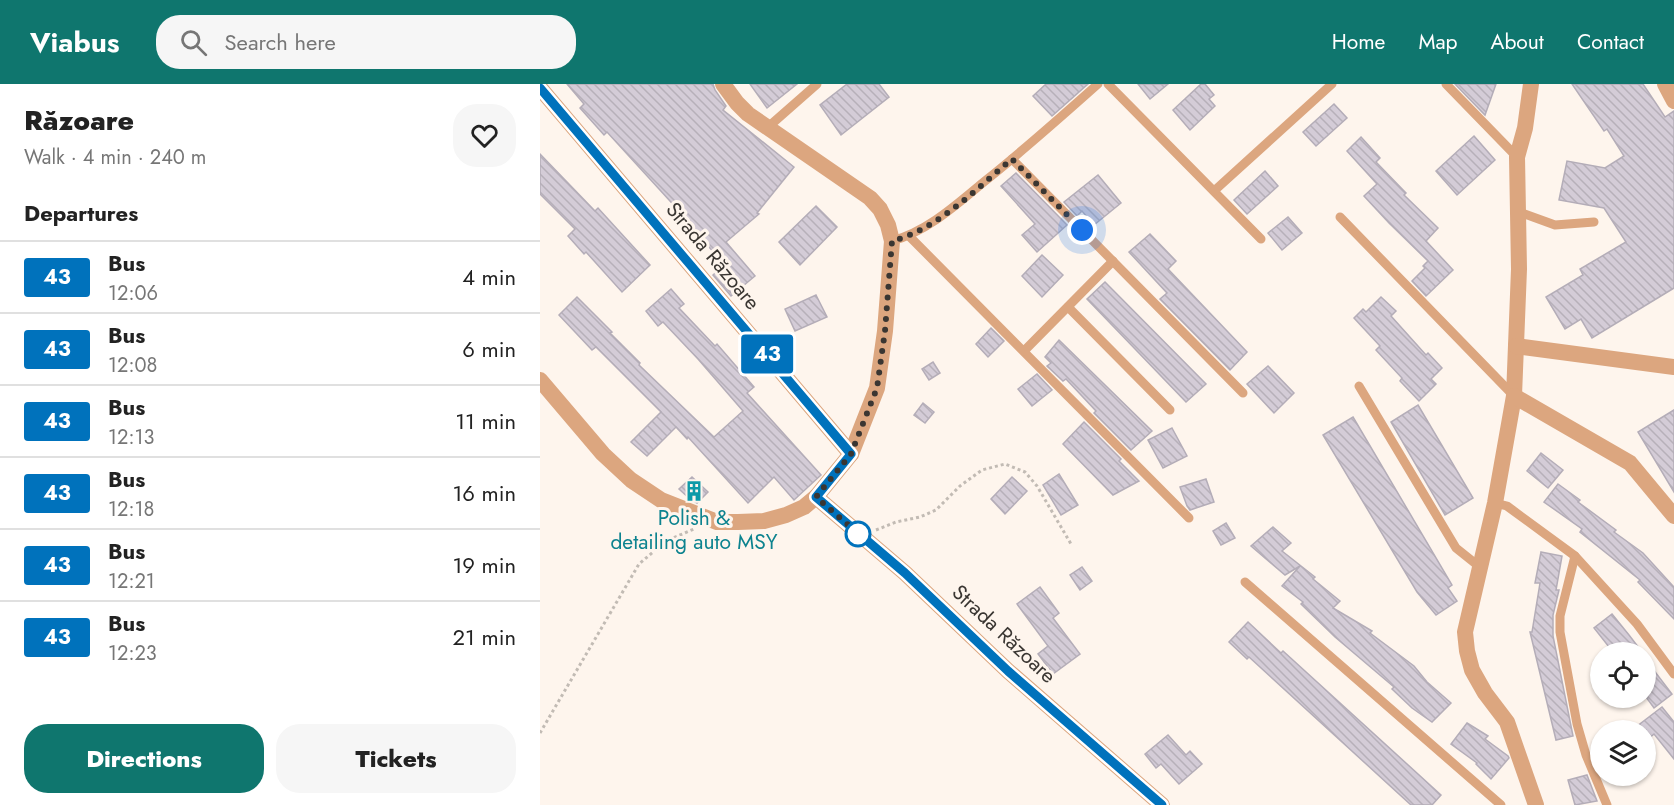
<!DOCTYPE html>
<meta charset="utf-8">
<style>
body{margin:0;font-family:Jost,sans-serif;background:#f6f6f6;color:#222;height:100vh;display:flex;flex-direction:column;font-size:22px;white-space:nowrap}
*{box-sizing:border-box;margin:0}
p{font-size:20px;color:#767676}
.icon{flex:none;width:33px;height:33px;fill:none;stroke:currentColor;stroke-width:2;stroke-linecap:round;stroke-linejoin:round}
.map{position:relative;flex:1;overflow:hidden}
.side{display:flex;flex-direction:column;background:#fff;width:540px}
.side>*{flex:none}
.badge{padding:0 12px;border-radius:4px;font-size:21px;line-height:39px}
.tools{position:absolute;left:1050px;top:558px;display:grid;gap:12px}
.tools a{display:grid;place-items:center;width:66px;height:66px;border-radius:50%;background:#fff;box-shadow:0 2px 4px #0004;font-size:30px}
.you{position:absolute;width:30px;height:30px;margin:-15px;border:4px solid #fff;border-radius:50%;background:#1a73e8;box-shadow:0 0 0 9px #1a73e833}
.map>.badge{position:absolute;translate:-50% -50%;box-shadow:0 0 0 3px #fff}
h2{padding:0 24px;font-size:22px;line-height:54px}
.round{display:grid;place-items:center;flex:none;width:63px;height:63px;border-radius:24px;background:#f6f6f6}
.headline{display:flex;align-items:center;justify-content:space-between;height:102px;padding:0 24px}
h1{font-size:28px;font-weight:800;line-height:45px}
.action{display:flex;gap:12px;margin-top:auto;padding:12px 24px}
.action a{flex:1;height:69px;border-radius:24px;background:#0f766e;color:#fff;font-size:24px;font-weight:800;line-height:69px;text-align:center}
.action a+a{background:#f6f6f6;color:#222}
ul{padding:0;list-style:none}
li{display:flex;align-items:center;gap:18px;height:72px;padding:0 24px;border-top:2px solid #e0e0e0}
li div{flex:1}
li b{display:block;font-size:22px}
li em{font-style:normal}
li .badge{min-width:66px;font-weight:700;text-align:center}
header{display:flex;align-items:center;gap:36px;box-sizing:border-box;height:84px;padding:0 30px;background:#0f766e;color:#fff}
header strong{font-size:28px}
nav{display:flex;gap:33px;margin-inline-start:auto;font-size:21px}
.search{width:420px;height:54px;background:#f6f6f6;display:flex;align-items:center;gap:15px;box-sizing:border-box;padding:0 21px;border-radius:24px;color:#767676;font-size:22px}
main{display:flex;flex:1;min-height:0}
.map>svg:first-child{display:block}
.building{fill:url(#building-back-hatch);stroke:#b4adb8;stroke-width:1.5}
.lines{fill:none;stroke-linecap:round;stroke-linejoin:round}
.path{stroke:#c2bbb4;stroke-width:3;stroke-dasharray:3 3;stroke-linecap:butt}
.service{stroke:#dca67f;stroke-width:9}
.minor{stroke:#dca67f;stroke-width:16}
.tertiary{stroke:#dca67f;stroke-width:16}
.line-casing{stroke:#fff;stroke-width:14}
.line{stroke:#0072bc;stroke-width:9}
.walk{stroke:#3a3632;stroke-width:6;stroke-dasharray:0 10.8}
.stop-dot{fill:#fff;stroke:#0072bc;stroke-width:3}
.labels{text-anchor:middle;stroke-width:6;stroke-linejoin:round;paint-order:stroke}
.street-label{font-size:21px;fill:#3a3632;stroke:#fef5ed}
.culture-label{font-size:21px;fill:#0d838f;stroke:#fef5ed}
</style>
<header>
<strong>Viabus</strong>
<div class="search"><svg class="icon" aria-label="search" viewBox="0 0 24 24"><circle cx="10" cy="10" r="6"/><path d="M15 15l6 6"/></svg>Search here</div>
<nav><a>Home</a><a>Map</a><a>About</a><a>Contact</a></nav>
</header>
<main>
<section class="side">
<div class="headline"><div><h1>Răzoare</h1><p>Walk · 4 min · 240 m</p></div><a class="round"><svg class="icon" aria-label="heart" viewBox="0 0 24 24"><path d="M12 20l-8-8c-3-5 5-10 8-4 3-6 11-1 8 4z"/></svg></a></div>
<h2>Departures</h2>
<ul>
<li><span class="badge" style="background:#0072bc;color:#fff">43</span><div><b>Bus</b><p>12:06</p></div><em>4 min</em></li>
<li><span class="badge" style="background:#0072bc;color:#fff">43</span><div><b>Bus</b><p>12:08</p></div><em>6 min</em></li>
<li><span class="badge" style="background:#0072bc;color:#fff">43</span><div><b>Bus</b><p>12:13</p></div><em>11 min</em></li>
<li><span class="badge" style="background:#0072bc;color:#fff">43</span><div><b>Bus</b><p>12:18</p></div><em>16 min</em></li>
<li><span class="badge" style="background:#0072bc;color:#fff">43</span><div><b>Bus</b><p>12:21</p></div><em>19 min</em></li>
<li><span class="badge" style="background:#0072bc;color:#fff">43</span><div><b>Bus</b><p>12:23</p></div><em>21 min</em></li>
</ul>
<div class="action"><a>Directions</a><a>Tickets</a></div>
</section>
<div class="map">
<svg width="1134" height="721" viewBox="0 0 1134 721">
<defs>
<pattern id="building-back-hatch" width="6" height="6" patternUnits="userSpaceOnUse" patternTransform="scale(1.5)"><rect width="6" height="6" fill="#d4ccd7"/><path d="M-1 5l2 2M0 0l6 6M5-1l2 2" fill="none" stroke="#b7b0b9"/></pattern>
</defs>
<rect width="100%" height="100%" fill="#fef5ed"/>
<!-- building -->
<g class="building">
<polygon points="27,0 173,0 175,6 186,22 183,26 254,83 217,129 219,130 186,158 215,192 191,212 173,191 184,181 140,128 67,48 64,51 40,24 44,20"/>
<polygon points="210,0 257,0 227,24"/>
<polygon points="307,0 339,0 349,13 301,51 280,21"/>
<polygon points="506,0 548,0 512,32 493,12"/>
<polygon points="598,0 628,0 610,15"/>
<polygon points="661,0 665,0 674,11 669,15 675,22 650,46 633,26"/>
<polygon points="915,0 956,0 945,31"/>
<polygon points="1032,0 1103,0 1125,33 1134,27 1134,204 1052,254 1041,235 1025,245 1006,213 1043,191 1040,185 1086,158 1064,124 1019,116 1027,77 1065,84 1084,72 1067,45 1064,47"/>
<polygon points="794,20 807,34 776,62 763,48"/>
<polygon points="934,52 955,76 917,111 896,87"/>
<polygon points="821,53 840,74 836,78 866,109 864,111 898,144 886,157 913,186 886,212 872,197 885,184 883,182 888,177 849,139 824,112 837,100 807,67"/>
<polygon points="0,70 55,127 58,124 110,181 82,208 46,168 44,170 28,152 35,145 0,110"/>
<polygon points="725,87 738,102 707,130 694,116"/>
<polygon points="476,89 527,141 497,168 482,151 495,140 461,102"/>
<polygon points="558,91 581,119 554,141 542,127 537,132 524,118"/>
<polygon points="276,122 297,143 260,181 239,158"/>
<polygon points="748,133 762,149 742,166 728,149"/>
<polygon points="610,150 636,177 628,185 707,268 690,286 620,215 627,209 589,168"/>
<polygon points="502,171 523,191 502,213 482,192"/>
<polygon points="565,198 666,300 646,318 547,215"/>
<polygon points="131,205 144,220 139,224 175,262 177,260 214,303 207,309 281,391 254,416 234,393 208,419 148,353 147,355 136,343 107,372 91,358 121,328 56,263 52,266 19,231 37,213 72,248 70,249 100,279 99,281 174,353 203,327 158,275 123,238 118,242 106,227"/>
<polygon points="276,211 287,233 255,247 245,225"/>
<polygon points="841,213 856,227 851,232 886,271 888,269 902,284 891,295 896,300 879,317 860,297 862,294 836,266 840,262 814,234 823,225 826,228"/>
<polygon points="451,244 464,257 448,273 436,260"/>
<polygon points="519,256 612,347 591,366 554,329 556,327 526,295 523,297 507,282 511,279 505,273"/>
<polygon points="393,278 400,289 389,296 382,285"/>
<polygon points="728,282 754,309 734,329 707,300"/>
<polygon points="497,290 512,306 492,322 478,305"/>
<polygon points="383,319 394,328 385,339 374,331"/>
<polygon points="878,321 933,414 905,431 851,338"/>
<polygon points="1134,326 1134,408 1098,348"/>
<polygon points="813,333 912,501 908,504 917,517 896,531 877,508 783,351"/>
<polygon points="544,338 581,375 579,377 599,397 573,411 523,360"/>
<polygon points="632,344 647,372 623,384 608,356"/>
<polygon points="1001,369 1023,386 1008,404 987,387"/>
<polygon points="519,390 538,421 521,431 503,401"/>
<polygon points="152,393 168,408 157,419 151,416 139,405"/>
<polygon points="472,393 487,407 465,430 451,415"/>
<polygon points="666,395 674,418 650,426 647,422 640,403"/>
<polygon points="1018,400 1040,416 1038,418 1076,446 1074,448 1103,469 1134,503 1134,535 1098,498 1100,496 1040,448 1042,445 1004,418"/>
<polygon points="686,439 695,454 681,461 673,447"/>
<polygon points="733,443 751,459 742,467 775,493 773,495 800,517 793,524 832,547 830,549 874,582 887,598 911,619 892,638 872,624 852,605 854,603 795,553 761,520 763,518 742,502 760,482 745,491 711,462"/>
<polygon points="1001,468 1022,472 1016,506 1019,506 1013,531 1013,552 1033,652 1016,656 990,548 992,548 1000,499 995,499"/>
<polygon points="542,483 552,497 540,506 530,491"/>
<polygon points="500,503 519,529 513,534 540,570 513,590 498,570 508,562 477,520"/>
<polygon points="1072,530 1089,551 1102,568 1073,568 1054,544"/>
<polygon points="708,538 741,569 743,567 901,711 892,721 871,721 709,573 707,575 689,558"/>
<polygon points="1106,576 1132,610 1114,624 1106,613"/>
<polygon points="1122,623 1134,638 1134,675 1114,650 1106,657 1106,646 1092,646"/>
<polygon points="927,639 948,652 945,655 968,672 969,674 951,695 936,680 937,679 911,660"/>
<polygon points="628,651 646,671 650,667 662,680 639,700 621,680 616,684 605,670"/>
<polygon points="1047,691 1057,717 1035,721 1028,696"/>
</g>
<g class="lines">
<!-- path -->
<g class="path">
<polyline points="336,446 356,438 380,433 396,426 420,402 442,386 465,380 485,388 497,402 531,460"/>
<polyline points="0,649 99,480 126,457 154,445"/>
</g>
<!-- service -->
<g class="service">
<polyline points="568,0 721,155"/>
<polyline points="906,0 977,73"/>
<polyline points="227,44 277,0"/>
<polyline points="472,75 703,309"/>
<polyline points="674,107 792,0"/>
<polyline points="979,128 1015,141 1054,138"/>
<polyline points="800,133 974,312"/>
<polyline points="369,152 649,434"/>
<path d="M352 157C388 147 416 121 445 97 484 66 521 33 558 0"/>
<polyline points="528,223 630,326"/>
<polyline points="484,267 573,177"/>
<polyline points="819,302 916,464 941,484"/>
<polyline points="955,419 967,422 1035,472 1097,540 1134,590"/>
<polyline points="1035,472 1020,532 1020,548 1037,640 1046,671 1067,721"/>
<polyline points="705,498 961,721"/>
</g>
<!-- minor -->
<g class="minor">
<polyline points="183,0 197,19 208,30 330,114 340,125 348,141 352,157 345,247 337,304 311,370 276,413"/>
<polyline points="991,0 985,44 977,73 979,185 974,312 955,419 925,548 927,567 932,586 945,609 967,638 996,721"/>
<polyline points="1125,0 1134,17"/>
<polyline points="0,4 311,370"/>
<polyline points="976,262 1134,283"/>
<polyline points="974,312 1090,379 1134,432"/>
</g>
<!-- tertiary -->
<polyline class="tertiary" points="0,296 63,370 91,396 121,416 177,438 198,438 224,437 246,431 264,423 276,413 365,489 468,587 622,721"/>
</g>
<g class="lines">
<!-- line casing -->
<g class="line-casing">
<polyline id="line" points="0,4 311,370 276,413 365,489 468,587 622,721"/>
</g>
<!-- line -->
<use href="#line" class="line"/>
<!-- walk -->
<path class="walk" d="M318 450 321 452 276 413 311 370 337 304 345 247 352 157C398 145 436 105 472 75L542 146"/>
</g>
<!-- icons -->
<defs>
<g id="building-bare" transform="scale(1.62)"><path d="M-4-6H4V6H1V3H-1V6H-4ZM-2.5-4.3h1.7v1.8h-1.7ZM.8-4.3h1.7v1.8H.8ZM-2.5-1h1.7V.8h-1.7ZM.8-1h1.7V.8H.8Z" fill="#0f9aa8" stroke="#fef5ed" stroke-width="2.5" paint-order="stroke"/></g>
</defs>
<g fill-rule="evenodd">
<use href="#building-bare" x="154" y="407"/>
</g>
<!-- markers -->
<circle class="stop-dot" cx="318" cy="450" r="12"/>
<g class="labels">
<!-- street labels -->
<g class="street-label">
<text transform="translate(173 172) rotate(50)" y="7">Strada Răzoare</text>
<text transform="translate(464 550) rotate(43)" y="7">Strada Răzoare</text>
</g>
<!-- culture labels -->
<g class="culture-label">
<text x="154" y="441">Polish &amp;<tspan x="154" dy="24">detailing auto MSY</tspan></text>
</g>
</g>
</svg>
<div class="tools">
<a><svg class="icon" aria-label="locate" viewBox="0 0 24 24"><circle cx="12" cy="12" r="6"/><path d="M12 2v4M12 18v4M2 12h4M18 12h4"/></svg></a>
<a><svg class="icon" aria-label="layers" viewBox="0 0 24 24"><path d="M12 4l9 5-9 5-9-5zM3 14l9 5 9-5"/></svg></a>
</div>
<div class="you" style="left:542px;top:146px"></div>
<b class="badge" style="left:227px;top:270px;background:#0072bc;color:#fff">43</b>
</div>
</main>
